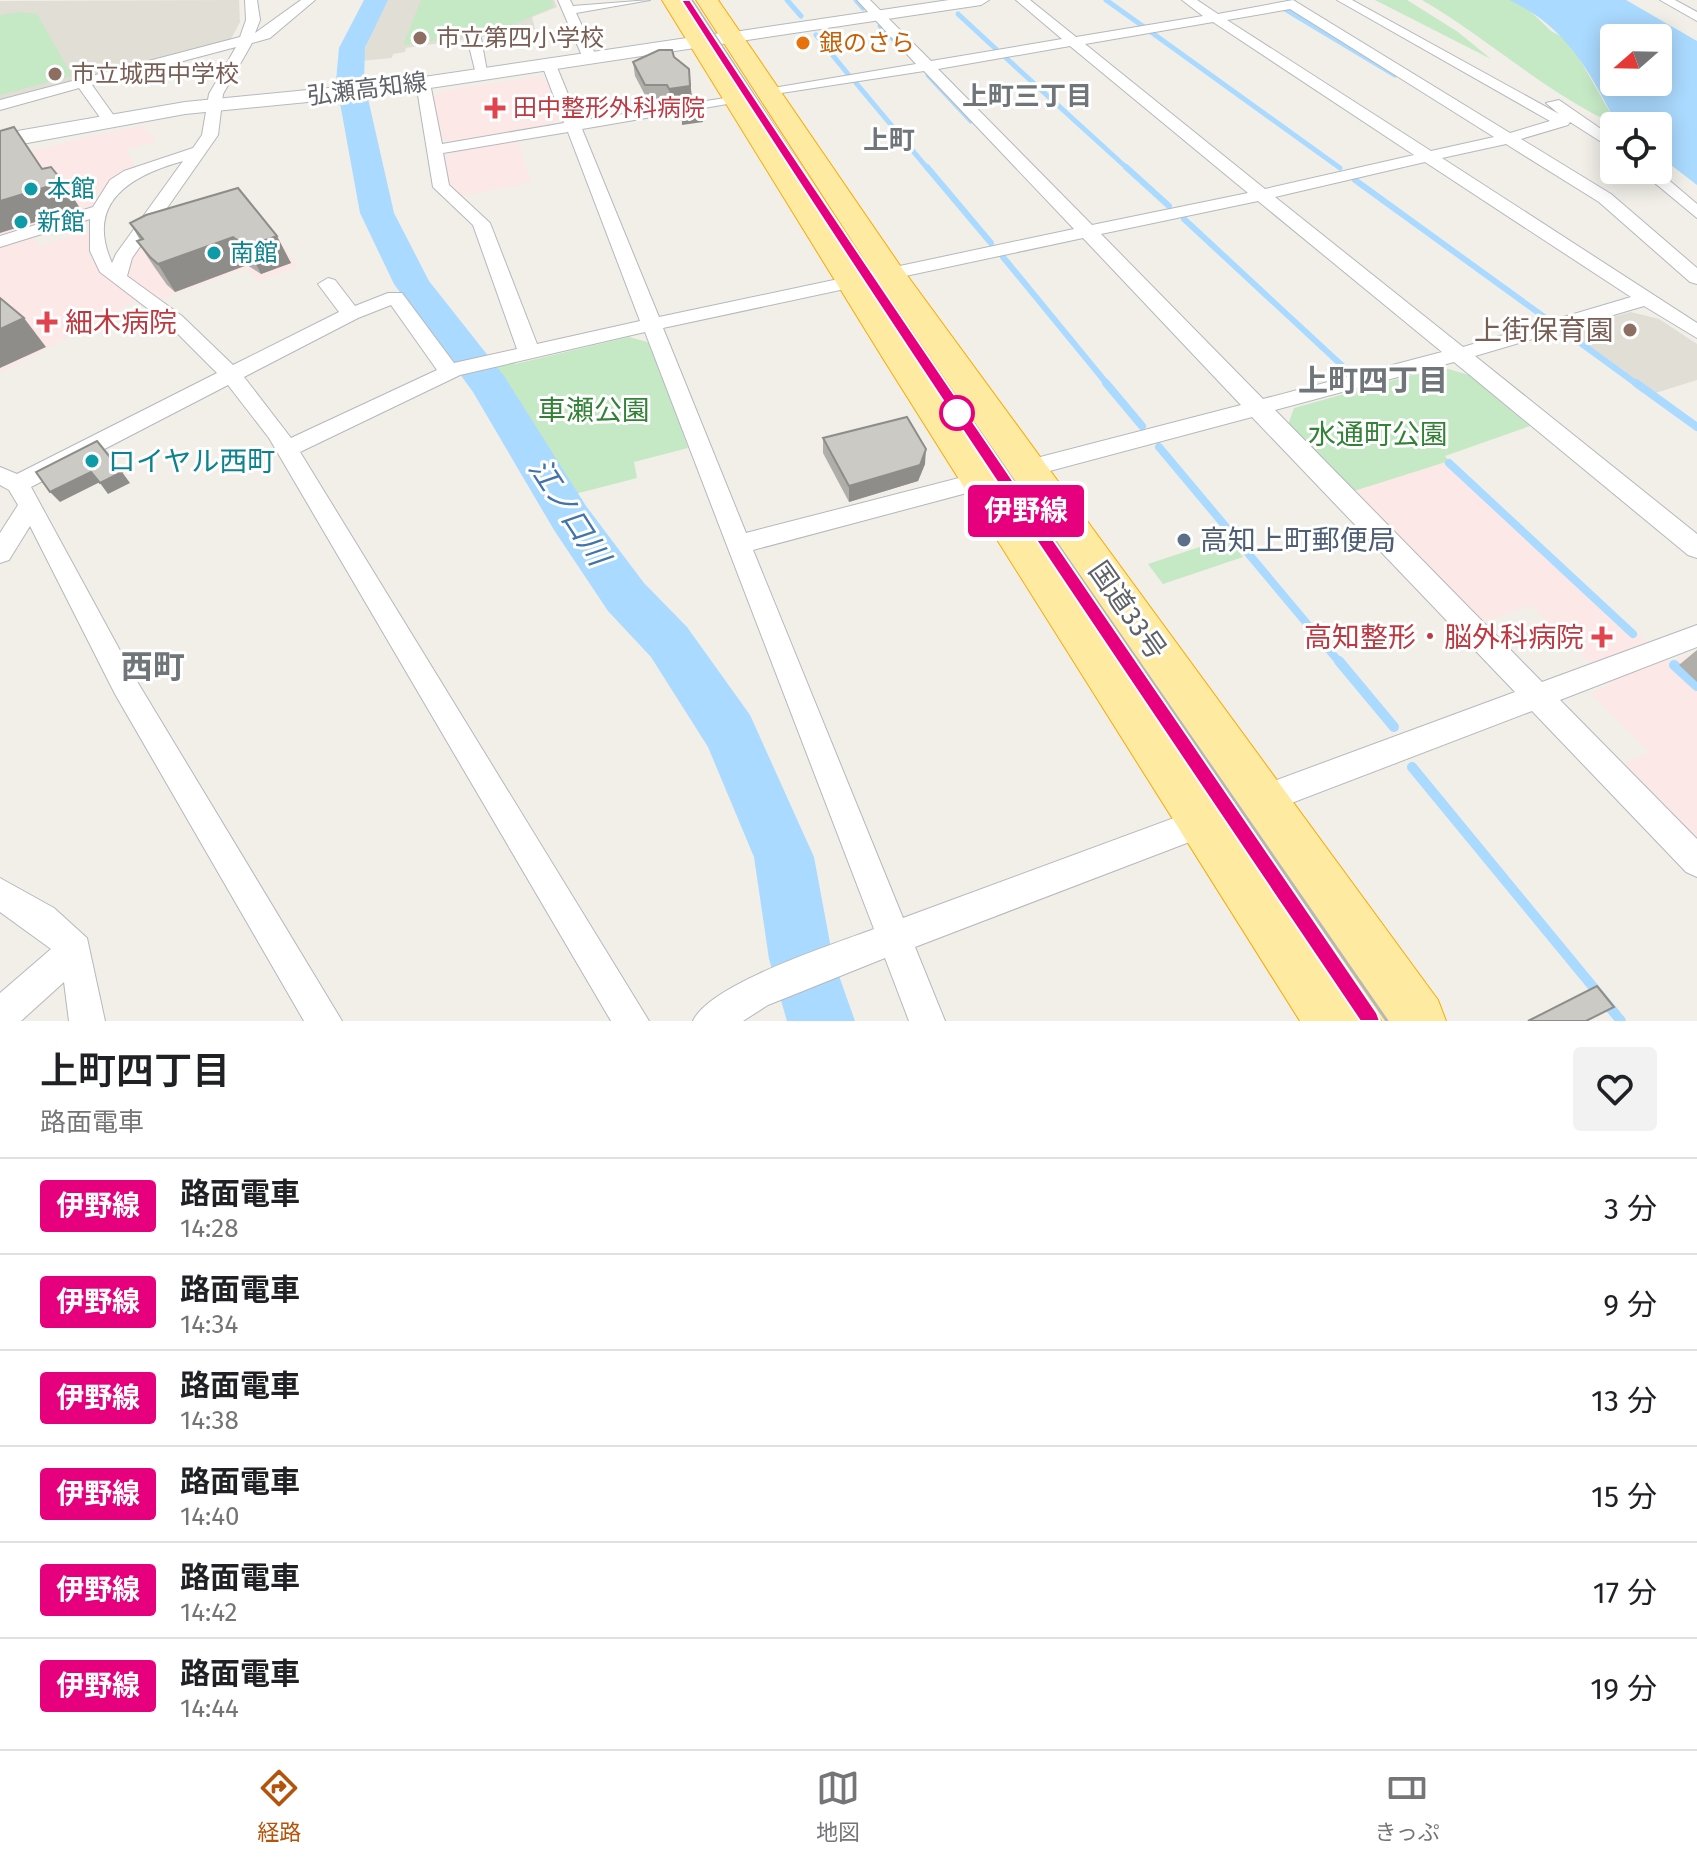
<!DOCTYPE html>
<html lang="ja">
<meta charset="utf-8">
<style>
body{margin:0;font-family:"Fira Sans","Noto Sans JP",sans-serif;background:#f2f2f2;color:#202124;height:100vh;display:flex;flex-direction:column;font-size:30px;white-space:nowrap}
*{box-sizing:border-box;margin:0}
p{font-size:26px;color:#757577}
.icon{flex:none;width:44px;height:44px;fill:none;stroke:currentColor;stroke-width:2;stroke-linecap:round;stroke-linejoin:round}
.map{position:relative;height:1021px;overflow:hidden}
.details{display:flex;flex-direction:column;background:#fff;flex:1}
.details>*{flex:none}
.badge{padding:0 16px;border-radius:6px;font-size:28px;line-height:52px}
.needle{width:52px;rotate:250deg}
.controls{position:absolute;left:1600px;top:24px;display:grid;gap:16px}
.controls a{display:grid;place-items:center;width:72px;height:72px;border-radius:8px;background:#fff;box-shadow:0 4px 20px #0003;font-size:40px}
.map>.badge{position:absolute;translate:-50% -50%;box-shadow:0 0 0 4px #fff}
.round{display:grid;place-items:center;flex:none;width:84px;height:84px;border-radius:8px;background:#f2f2f2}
.head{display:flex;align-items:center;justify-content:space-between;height:136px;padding:0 40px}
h1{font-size:38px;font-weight:600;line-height:60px}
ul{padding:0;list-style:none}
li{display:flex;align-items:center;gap:24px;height:96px;padding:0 40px;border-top:2px solid #e0e0e0}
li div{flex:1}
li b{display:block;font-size:30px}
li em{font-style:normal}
li .badge{min-width:88px;font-weight:700;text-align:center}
.menu{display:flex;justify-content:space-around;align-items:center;height:112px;border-top:2px solid #e0e0e0;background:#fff;font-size:22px;color:#757577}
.menu a{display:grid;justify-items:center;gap:4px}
.menu .current{color:#b45309}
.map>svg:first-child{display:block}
.education{fill:#e1ded6}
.medical{fill:#fce8e6}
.green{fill:#c5e8c5}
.water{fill:#aadaff;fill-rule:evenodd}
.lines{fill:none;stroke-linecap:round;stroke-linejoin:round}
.stream-far3{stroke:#aadaff;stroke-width:5}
.stream-far2{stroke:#aadaff;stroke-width:6}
.stream-far1{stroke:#aadaff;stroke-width:8}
.stream{stroke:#aadaff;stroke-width:10}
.river{fill:#aadaff;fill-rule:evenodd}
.minor-casing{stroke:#b5b8bc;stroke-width:2}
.tertiary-casing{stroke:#b5b8bc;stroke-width:2}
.secondary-casing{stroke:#b6babf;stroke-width:2}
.trunk-casing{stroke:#f9ab00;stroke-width:2}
.minor{fill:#fff;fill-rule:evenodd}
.tertiary{fill:#fff;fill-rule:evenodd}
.secondary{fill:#fff;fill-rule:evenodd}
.trunk{fill:#feeaa1;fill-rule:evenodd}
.tram-far1{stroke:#b6b7b8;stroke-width:2}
.tram{stroke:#b6b7b8;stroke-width:3}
.wall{fill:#afaea9}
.shaded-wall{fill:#8f8d8a}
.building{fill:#cccac5;stroke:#8f8d8a;stroke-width:2}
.line{fill:#e6007e;stroke:#fff;stroke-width:2}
.education-dot{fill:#8d6e63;stroke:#fff;stroke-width:3}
.food-dot{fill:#e8710a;stroke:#fff;stroke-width:3}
.health-dot{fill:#e0444e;stroke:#fff;stroke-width:3}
.culture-dot{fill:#0f9aa8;stroke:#fff;stroke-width:3}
.stop-dot{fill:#fff;stroke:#e6007e;stroke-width:4}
.service-dot{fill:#5c6f8a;stroke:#fff;stroke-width:3}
.labels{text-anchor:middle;stroke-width:6;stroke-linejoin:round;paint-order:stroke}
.far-education-label{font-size:24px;fill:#785e54;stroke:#fff;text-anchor:start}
.far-food-label{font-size:24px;fill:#c56008;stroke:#fff;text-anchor:start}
.far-street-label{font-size:24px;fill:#5f6368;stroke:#fff}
.far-health-label{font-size:24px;fill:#be3a42;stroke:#fff;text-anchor:start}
.far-culture-label{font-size:24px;fill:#0d838f;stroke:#fff;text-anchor:start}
.far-neighbourhood-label{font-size:26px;font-weight:bold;fill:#70757a;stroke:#fff}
.far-quarter-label{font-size:26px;font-weight:bold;fill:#70757a;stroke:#fff}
.health-label{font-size:28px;fill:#be3a42;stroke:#fff;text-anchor:start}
.education-label{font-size:28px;fill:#785e54;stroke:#fff;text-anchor:end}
.park-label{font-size:28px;fill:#348238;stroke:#fff}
.culture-label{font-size:28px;fill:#0d838f;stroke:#fff;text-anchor:start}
.service-label{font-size:28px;fill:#4e5e75;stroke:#fff;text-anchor:start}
.street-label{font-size:28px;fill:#5f6368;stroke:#fff}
.neighbourhood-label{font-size:30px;font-weight:bold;fill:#70757a;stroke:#fff}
.water-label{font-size:30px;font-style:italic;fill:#4174aa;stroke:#fff}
.quarter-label{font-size:32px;font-weight:bold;fill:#70757a;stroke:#fff}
</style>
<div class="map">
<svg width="1697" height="1021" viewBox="0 0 1697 1021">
<rect width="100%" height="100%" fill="#f1efe8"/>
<!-- education -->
<g class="education">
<polygon points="239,0 240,22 231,39 0,103 0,1"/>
<polygon points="386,0 554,0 557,7 532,17 535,29 406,48 405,52 393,54 392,58 360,61"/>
<polygon points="1631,312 1659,319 1697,344 1697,380 1652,394 1565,330"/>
</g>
<!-- medical -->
<g class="medical">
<polygon points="534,77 547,80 561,118 548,127 457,143 440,139 432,98 443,91"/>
<polygon points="147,125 146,134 154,133 155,142 126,149 136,170 103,189 96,195 92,209 0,240 0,181 10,158 88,136"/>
<polygon points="517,140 531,182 462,196 448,184 443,160 458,150"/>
<polygon points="91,230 99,269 137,300 0,373 0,245 32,234 38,246"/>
<polygon points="277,237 299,267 258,281 247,268 158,300 132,280 127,273 128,261 143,239"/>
<polygon points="1450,461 1669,662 1697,652 1697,843 1621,765 1649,752 1590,693 1611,685 1531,605 1481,622 1354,491"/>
</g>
<!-- green -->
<g class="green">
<polygon points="421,0 551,0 554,7 498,31 403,45"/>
<polygon points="1375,0 1407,0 1458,32 1491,59"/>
<path d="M1422 0H1509L1527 8 1551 31 1569 41 1618 126C1547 94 1489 39 1422 0Z"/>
<polygon points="20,12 37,14 72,76 0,95 0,15"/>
<polygon points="629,337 651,343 688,448 634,462 637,478 567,496 514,398 489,365 514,360 515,364"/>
<polygon points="1441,367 1469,375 1530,426 1445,456 1449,461 1354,491 1288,425 1294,408"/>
<polygon points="1227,538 1243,557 1163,584 1148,564"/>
</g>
<!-- water -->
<g class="water">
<polygon points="368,0 383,0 358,56 346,55 352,33"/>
<path d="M1509 0H1626L1697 41V185L1658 155V126H1618C1589 71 1567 27 1509 0ZM1658 38V82H1614V38Z"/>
</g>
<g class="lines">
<!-- stream-far3 -->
<g class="stream-far3">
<polyline points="787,0 801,16"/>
<polyline points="856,0 863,8"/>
<polyline points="1106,0 1144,27"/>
<polyline points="1285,9 1395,75"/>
<polyline points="958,14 997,50"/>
<polyline points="880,26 899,45"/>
<polyline points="1151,32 1340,168"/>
<polyline points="816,35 848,74"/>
<polyline points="1005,57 1128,169"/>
<polyline points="928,75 971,121"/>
<polyline points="856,83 928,169"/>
</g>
<!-- stream-far2 -->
<g class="stream-far2">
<polyline points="927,167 991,243"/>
<polyline points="1126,167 1169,206"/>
<polyline points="1355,180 1547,319"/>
<polyline points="1184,219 1349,372"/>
<polyline points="1003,257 1108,385"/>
<polyline points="1564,331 1638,385"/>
</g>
<!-- stream-far1 -->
<g class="stream-far1">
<polyline points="1106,383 1142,426"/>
<polyline points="1636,383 1697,427"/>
<polyline points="1159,447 1340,663"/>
<polyline points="1449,463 1633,634"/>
</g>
<!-- stream -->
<g class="stream">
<polyline points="1339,661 1394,727"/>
<polyline points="1674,665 1697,686"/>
<polyline points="1412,767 1621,1021"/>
</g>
<!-- river -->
<polygon class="river" points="364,0 388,0 365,48 364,81 394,213 429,281 504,376 586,506 644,583 687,627 750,715 814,857 833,959 855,1021 787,1021 769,959 754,857 708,747 651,657 608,611 554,530 473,392 394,284 360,213 336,81 339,48"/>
<!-- minor casing -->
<g class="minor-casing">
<g id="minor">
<path d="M245 0H257L260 20 255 33 301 0H315L270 38 252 43 223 94 218 135 132 258 127 276 182 316 233 365 339 312 318 284 328 278 335 280 355 306 388 293H402L454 363 517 349 473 225 433 187 416 83 423 79 430 83 442 144 564 123 542 65 549 61 556 65 579 121 738 96 740 99 733 103 582 129 659 317 1074 229 924 71 762 96V90L767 89 916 64 857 0H870L931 61 1062 39 1016 0H1030L1076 37 1203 16 1182 0H1197L1218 14 1293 0 1510 133 1550 121 1337 0H1352L1559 114 1546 103 1559 100 1614 138V150L1570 122 1568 125 1521 139 1611 194 1697 268V284L1690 282 1599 202 1506 144 1442 158 1697 323V338L1644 306 1475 356 1697 534V558L1688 555 1454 362 1275 410 1542 682 1697 625V647L1560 700 1697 839V877L1686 872 1532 711 915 947 945 1021H909L885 958 768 1005 743 1021H693C709 984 834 944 874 929L645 332 460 375 300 452 649 1021H611L269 438 228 385 31 487 135 678 342 1021H304L115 694 30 526 9 560 0 563V533L18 505 9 490 0 485V467L17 474 217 373 168 324 100 272 90 251V219L0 247V236L93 207 110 180 124 171 193 148 202 135 209 94 236 47 92 85 117 120 109 125 104 123 79 88 0 110V100L240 37 246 20ZM1290 9 1494 137 1431 151 1227 20ZM1213 22 1414 155 1265 189 1085 44ZM1070 46 1248 193 1092 225 938 69ZM568 132 640 321 537 344 490 223 449 185 443 153ZM183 161 116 254 112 263C84 201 133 175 183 161ZM1425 162 1631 297 1463 347 1275 197ZM1258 201 1442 352 1263 399 1101 234ZM1083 238 1241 405 746 533 663 328ZM391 305 437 370 291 438 244 377 358 318ZM1252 417 1515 692 903 918 753 550Z"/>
<polygon points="558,0 570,0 573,6 650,0 576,13 597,58 590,62 583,58"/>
<polygon points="1660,0 1675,0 1697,12 1697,21"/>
<polygon points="474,34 481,38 488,77 476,74 467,38"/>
<polygon points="1639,170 1657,170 1697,204 1697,218"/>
<polygon points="0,878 54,908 87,938 105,1021 69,1021 64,982 21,1021 0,1021 0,993 51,949 0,912"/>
</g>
</g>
<!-- tertiary casing -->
<g class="tertiary-casing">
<polygon id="tertiary" points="949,0 989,0 981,5 734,42 726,37 734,32"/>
</g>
<!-- secondary casing -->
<g class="secondary-casing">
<polygon id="secondary" points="734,31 741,33 744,37 741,41 390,94 185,114 0,148 0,134 185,102 390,82"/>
</g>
<!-- trunk casing -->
<g class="trunk-casing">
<g id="trunk">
<polygon points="662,0 684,0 913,352 1355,1000 1363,1021 1300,1021 884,360"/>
<polygon points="696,0 718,0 901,267 1438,1000 1446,1021 1382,1021 873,273"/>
</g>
</g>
<!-- minor -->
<use href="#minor" class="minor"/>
<!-- tertiary -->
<use href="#tertiary" class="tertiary"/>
<!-- secondary -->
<use href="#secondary" class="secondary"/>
<!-- trunk -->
<use href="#trunk" class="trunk"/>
<!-- tram-far1 -->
<polyline class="tram-far1" points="692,0 873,277 1140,663"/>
<!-- tram -->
<g class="tram">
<polyline points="1138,661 1387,1021"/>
<polyline points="1162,712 1369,1021"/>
</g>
</g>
<!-- wall -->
<g class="wall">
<polygon points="674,57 689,69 692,100 671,104 669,99 647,99 635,76 633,62"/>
<polygon points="238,188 291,263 261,274 247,265 175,292 167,285 155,268 137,241 140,240 130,223"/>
<polygon points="823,438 925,464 918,481 849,502 823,453"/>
<polygon points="1697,650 1697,682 1679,665"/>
</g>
<!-- shaded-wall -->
<g class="shaded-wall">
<polygon points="689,69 692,100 671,104 669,89"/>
<polygon points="703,117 703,122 682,125 682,120"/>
<polygon points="63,182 80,208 0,233 0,201"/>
<polygon points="277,236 291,263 261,274 247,247"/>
<polygon points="233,237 247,265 175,292 158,264"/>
<polygon points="24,318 46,347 0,368 0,329"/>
<polygon points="926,449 925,464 918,481 849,502 849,486"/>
<polygon points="91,472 100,482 60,502 50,492"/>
<polygon points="122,472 130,483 108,494 100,483"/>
</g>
<!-- building -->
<g class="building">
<polygon points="659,50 672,50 674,57 689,69 690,86 669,89 667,85 645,85 633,62"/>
<polygon points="698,107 703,117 682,120 677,111"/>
<polygon points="14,127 42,169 51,167 63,182 0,201 0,131"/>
<polygon points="238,188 277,236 247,247 233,237 158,264 150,257 137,241 143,239 130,223 146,215"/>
<polygon points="0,298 24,318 0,329"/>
<polygon points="907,417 926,449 920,465 849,486 823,438"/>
<polygon points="97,441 122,472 100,483 91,472 50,492 36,472"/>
<polygon points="1597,986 1614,1007 1586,1021 1528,1021"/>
</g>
<!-- line -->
<path class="line" d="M681 0H690C914 341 1147 675 1377 1013L1380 1021H1360C1134 686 903 346 681 0Z"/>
<!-- markers -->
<g class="education-dot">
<circle cx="420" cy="38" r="8"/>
<circle cx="55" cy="74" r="8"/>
<circle cx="1630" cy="330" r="8"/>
</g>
<circle class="food-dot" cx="803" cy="43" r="8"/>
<g class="health-dot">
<path d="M491 96h8v8h8v8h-8v8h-8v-8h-8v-8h8z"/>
<path d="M43 310h8v8h8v8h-8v8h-8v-8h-8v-8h8z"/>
<path d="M1598 625h8v8h8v8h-8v8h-8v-8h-8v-8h8z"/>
</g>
<g class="culture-dot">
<circle cx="31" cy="189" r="8"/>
<circle cx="21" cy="222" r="8"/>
<circle cx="214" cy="253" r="8"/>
<circle cx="92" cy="461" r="8"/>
</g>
<circle class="stop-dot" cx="957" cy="413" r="16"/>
<circle class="service-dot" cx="1184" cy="540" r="8"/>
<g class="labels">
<!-- far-education labels -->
<g class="far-education-label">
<text x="436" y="46">市立第四小学校</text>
<text x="71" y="82">市立城西中学校</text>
</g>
<!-- far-food labels -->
<g class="far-food-label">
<text x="819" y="51">銀のさら</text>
</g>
<!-- far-street labels -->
<g class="far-street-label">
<text transform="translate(367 89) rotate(-7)" y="8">弘瀬高知線</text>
</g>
<!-- far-health labels -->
<g class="far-health-label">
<text x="513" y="116">田中整形外科病院</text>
</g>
<!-- far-culture labels -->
<g class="far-culture-label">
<text x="47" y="197">本館</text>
<text x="37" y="230">新館</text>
<text x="230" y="261">南館</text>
</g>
<!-- far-neighbourhood labels -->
<g class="far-neighbourhood-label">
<text x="1027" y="105">上町三丁目</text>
</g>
<!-- far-quarter labels -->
<g class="far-quarter-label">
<text x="889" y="149">上町</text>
</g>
<!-- health labels -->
<g class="health-label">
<text x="65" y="332">細木病院</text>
<text x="1584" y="647" text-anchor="end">高知整形・脳外科病院</text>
</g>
<!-- education labels -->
<g class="education-label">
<text x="1614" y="340">上街保育園</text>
</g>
<!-- park labels -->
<g class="park-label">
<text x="594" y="420">車瀬公園</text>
<text x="1378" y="444">水通町公園</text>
</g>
<!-- culture labels -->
<g class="culture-label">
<text x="108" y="471">ロイヤル西町</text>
</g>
<!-- service labels -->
<g class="service-label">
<text x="1200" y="550">高知上町郵便局</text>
</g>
<!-- street labels -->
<g class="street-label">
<text transform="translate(1128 610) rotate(55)" y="10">国道33号</text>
</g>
<!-- neighbourhood labels -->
<g class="neighbourhood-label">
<text x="1373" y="391">上町四丁目</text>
</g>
<!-- water labels -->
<g class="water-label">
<text transform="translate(569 512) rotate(57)" y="10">江ノ口川</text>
</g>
<!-- quarter labels -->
<g class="quarter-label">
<text x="153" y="678">西町</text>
</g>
</g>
</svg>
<div class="controls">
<a><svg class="needle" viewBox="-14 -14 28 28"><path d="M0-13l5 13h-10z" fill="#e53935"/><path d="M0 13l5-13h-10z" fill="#757577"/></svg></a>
<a><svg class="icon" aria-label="locate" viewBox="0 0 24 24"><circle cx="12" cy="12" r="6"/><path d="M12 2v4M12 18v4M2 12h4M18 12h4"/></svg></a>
</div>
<b class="badge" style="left:1026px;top:511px;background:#e6007e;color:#fff">伊野線</b>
</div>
<section class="details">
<div class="head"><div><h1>上町四丁目</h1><p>路面電車</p></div><a class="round"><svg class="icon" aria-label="heart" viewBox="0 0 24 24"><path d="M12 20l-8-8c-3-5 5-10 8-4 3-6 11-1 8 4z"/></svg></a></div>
<ul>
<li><span class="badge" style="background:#e6007e;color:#fff">伊野線</span><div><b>路面電車</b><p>14:28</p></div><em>3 分</em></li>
<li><span class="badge" style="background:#e6007e;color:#fff">伊野線</span><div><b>路面電車</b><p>14:34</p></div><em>9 分</em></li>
<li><span class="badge" style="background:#e6007e;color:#fff">伊野線</span><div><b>路面電車</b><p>14:38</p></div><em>13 分</em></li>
<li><span class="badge" style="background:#e6007e;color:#fff">伊野線</span><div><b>路面電車</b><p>14:40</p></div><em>15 分</em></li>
<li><span class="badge" style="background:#e6007e;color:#fff">伊野線</span><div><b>路面電車</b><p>14:42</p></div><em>17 分</em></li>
<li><span class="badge" style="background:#e6007e;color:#fff">伊野線</span><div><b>路面電車</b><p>14:44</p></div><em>19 分</em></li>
</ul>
</section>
<nav class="menu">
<a class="current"><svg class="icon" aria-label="directions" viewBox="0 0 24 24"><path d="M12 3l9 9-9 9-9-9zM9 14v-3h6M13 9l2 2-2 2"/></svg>経路</a>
<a><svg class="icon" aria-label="map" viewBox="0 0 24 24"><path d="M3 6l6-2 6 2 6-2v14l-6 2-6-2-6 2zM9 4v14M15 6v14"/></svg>地図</a>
<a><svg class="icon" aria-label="tickets" viewBox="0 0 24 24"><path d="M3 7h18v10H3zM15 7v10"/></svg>きっぷ</a>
</nav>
